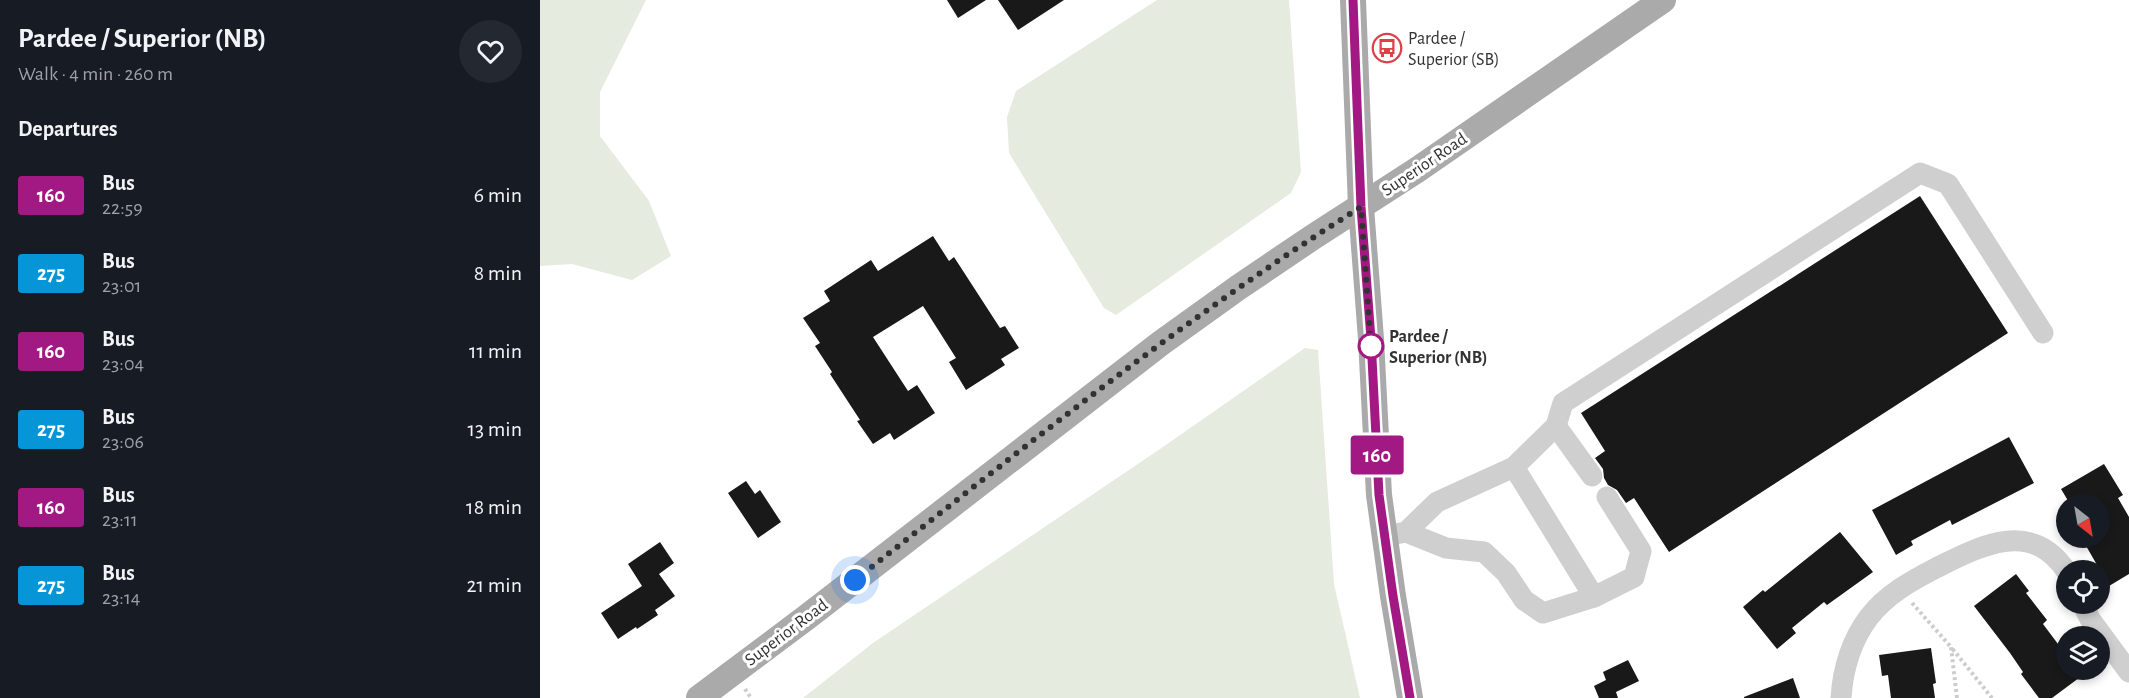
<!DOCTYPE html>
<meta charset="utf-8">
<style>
body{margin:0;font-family:"Alegreya Sans",sans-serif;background:#242831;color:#f1f3f6;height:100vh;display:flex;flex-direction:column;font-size:22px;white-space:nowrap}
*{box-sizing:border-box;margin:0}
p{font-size:20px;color:#9ea1a6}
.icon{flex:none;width:33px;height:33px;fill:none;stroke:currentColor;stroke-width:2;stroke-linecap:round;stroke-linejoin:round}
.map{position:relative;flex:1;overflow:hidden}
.panel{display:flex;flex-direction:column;background:#171b24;width:540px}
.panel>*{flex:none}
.badge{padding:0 12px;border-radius:4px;font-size:21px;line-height:39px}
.needle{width:39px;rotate:149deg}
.buttons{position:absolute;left:1516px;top:494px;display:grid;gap:12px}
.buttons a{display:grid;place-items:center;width:54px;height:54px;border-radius:50%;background:#171b24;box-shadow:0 3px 9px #0003;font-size:30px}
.you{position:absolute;width:30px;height:30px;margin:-15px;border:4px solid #fff;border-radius:50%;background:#1a73e8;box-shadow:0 0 0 9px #1a73e833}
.map>.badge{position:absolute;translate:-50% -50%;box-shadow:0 0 0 3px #fff}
h2{padding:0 18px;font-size:22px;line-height:54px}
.round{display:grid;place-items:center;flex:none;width:63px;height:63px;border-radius:32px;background:#242831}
.overview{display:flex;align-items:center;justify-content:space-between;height:102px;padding:0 18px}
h1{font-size:28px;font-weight:600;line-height:45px}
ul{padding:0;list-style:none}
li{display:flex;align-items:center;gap:18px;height:78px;padding:0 18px}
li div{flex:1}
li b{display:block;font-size:22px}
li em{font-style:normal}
li .badge{min-width:66px;font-weight:700;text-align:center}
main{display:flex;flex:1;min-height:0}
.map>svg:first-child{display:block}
.green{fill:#e5ebdf}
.building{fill:#191919}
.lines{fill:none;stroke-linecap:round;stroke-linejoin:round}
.path{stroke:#ccc;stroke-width:4;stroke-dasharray:3 3;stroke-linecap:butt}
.minor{stroke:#cfcfcf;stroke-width:21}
.major{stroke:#aaa;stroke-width:26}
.line-casing{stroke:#fff;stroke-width:14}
.line{stroke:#a31984;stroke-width:9}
.walk{stroke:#323232;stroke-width:6;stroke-dasharray:0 10.8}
.stop-dot{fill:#fff;stroke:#a31984;stroke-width:3}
.labels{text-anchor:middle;stroke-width:6;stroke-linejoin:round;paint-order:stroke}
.poi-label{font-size:18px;fill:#323232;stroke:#fff;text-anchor:start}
.street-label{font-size:18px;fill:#323232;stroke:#fff}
.stop-label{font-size:18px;font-weight:bold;fill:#323232;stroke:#fff;text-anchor:start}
</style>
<main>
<section class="panel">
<div class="overview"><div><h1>Pardee / Superior (NB)</h1><p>Walk · 4 min · 260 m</p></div><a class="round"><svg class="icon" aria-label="heart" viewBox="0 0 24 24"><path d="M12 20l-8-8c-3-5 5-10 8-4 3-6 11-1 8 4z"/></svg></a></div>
<h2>Departures</h2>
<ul>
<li><span class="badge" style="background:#a31984;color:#fff">160</span><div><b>Bus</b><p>22:59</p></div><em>6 min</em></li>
<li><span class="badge" style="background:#0696d7;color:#fff">275</span><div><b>Bus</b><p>23:01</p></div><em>8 min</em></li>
<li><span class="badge" style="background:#a31984;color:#fff">160</span><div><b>Bus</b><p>23:04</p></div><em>11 min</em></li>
<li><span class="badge" style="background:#0696d7;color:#fff">275</span><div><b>Bus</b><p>23:06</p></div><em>13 min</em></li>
<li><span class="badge" style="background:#a31984;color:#fff">160</span><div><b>Bus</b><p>23:11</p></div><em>18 min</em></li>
<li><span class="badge" style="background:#0696d7;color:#fff">275</span><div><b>Bus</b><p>23:14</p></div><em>21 min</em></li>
</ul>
</section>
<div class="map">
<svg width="1589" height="698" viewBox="0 0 1589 698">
<rect width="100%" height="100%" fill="#fff"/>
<!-- green -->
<g class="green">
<polygon points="0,0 106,0 60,92 60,136 109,201 131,256 92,280 32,264 0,266"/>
<polygon points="617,0 749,0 761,172 751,193 576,315 564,308 469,153 467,117 476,91"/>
<polygon points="765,348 778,350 794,584 820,698 263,698 333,643 620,449"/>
</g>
<!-- building -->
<g class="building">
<polygon points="407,0 446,0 418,18"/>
<polygon points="458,0 524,0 478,30"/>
<polygon points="1380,196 1468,333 1129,552 1094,498 1086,503 1077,490 1068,485 1064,478 1063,469 1055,458 1065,451 1041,413"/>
<polygon points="393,236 409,261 414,257 460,328 465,326 479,348 461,359 465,365 426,390 409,362 416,358 383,306 333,337 368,391 377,385 395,413 354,440 350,433 333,444 317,421 320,420 290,374 292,372 275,346 280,343 263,318 290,301 284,291 331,260 338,271"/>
<polygon points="1469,437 1494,483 1412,525 1410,520 1371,541 1373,545 1356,555 1332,510"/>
<polygon points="1564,464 1583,495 1578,498 1589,517 1589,574 1569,586 1541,537 1560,537 1560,504 1530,504 1521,489"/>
<polygon points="206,481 215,494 220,490 241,522 218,538 188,493"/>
<polygon points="1300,532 1333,572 1287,605 1284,602 1252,628 1256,633 1237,649 1203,607 1223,590 1225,592"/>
<polygon points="120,542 134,563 119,574 135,596 115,610 118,615 97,629 96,627 78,639 61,613 102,586 88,564"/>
<polygon points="1476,574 1489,591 1486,593 1507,620 1503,624 1527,656 1527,669 1551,669 1512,698 1499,698 1481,674 1483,672 1470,653 1434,606"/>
<polygon points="1391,648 1396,683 1393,684 1395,698 1351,698 1348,675 1342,676 1339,655"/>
<polygon points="1088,660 1099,681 1076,692 1078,698 1059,698 1054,686 1066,680 1063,672"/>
<polygon points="1253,678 1260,698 1204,698 1204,697"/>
</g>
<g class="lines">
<!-- path -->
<g class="path">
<polyline points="1372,603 1411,647"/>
<polyline points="205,689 211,698"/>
<polyline points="1417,698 1411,647 1452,698"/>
</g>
<!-- minor -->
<g class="minor">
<polyline points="1016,426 1052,476"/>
<polyline points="974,467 1054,597"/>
<polyline points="866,532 906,548 944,552 966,573 984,600 1003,613 1054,597 1094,577 1101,551 1067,497"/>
<polyline points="845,536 866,532 897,502 974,467 1016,426 1023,403 1380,173 1408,184 1503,333"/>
<polyline points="1542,603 1550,619 1589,672"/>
<path d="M1301 698C1303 667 1311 641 1329 617 1347 594 1371 581 1396 568 1440 546 1492 518 1527 572"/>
</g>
<!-- major -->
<g class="major">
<polyline points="813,0 821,207 831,339 839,495 853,596 870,698"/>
<polyline points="159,698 267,617 621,343 699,287 773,237 877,170 1123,0"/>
</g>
</g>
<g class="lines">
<!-- line casing -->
<g class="line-casing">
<polyline id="line" points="813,0 821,207 831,339 839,495 853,596 870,698"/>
</g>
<!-- line -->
<use href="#line" class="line"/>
<!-- walk -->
<path class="walk" d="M315 580C480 451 643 318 821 207L831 346"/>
</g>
<!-- icons -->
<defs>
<g id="bus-ring" transform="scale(1.5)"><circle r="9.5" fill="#fff" stroke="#df3f49" stroke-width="1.5"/><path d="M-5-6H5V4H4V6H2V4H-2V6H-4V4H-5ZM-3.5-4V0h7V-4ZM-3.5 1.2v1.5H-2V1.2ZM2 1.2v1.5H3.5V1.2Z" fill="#df3f49"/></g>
</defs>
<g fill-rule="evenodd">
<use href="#bus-ring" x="847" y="48"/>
</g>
<!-- markers -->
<circle class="stop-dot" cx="831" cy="346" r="12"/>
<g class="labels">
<!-- poi labels -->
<g class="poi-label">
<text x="868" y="44">Pardee /<tspan x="868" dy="21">Superior (SB)</tspan></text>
</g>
<!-- street labels -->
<g class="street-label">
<text transform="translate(884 164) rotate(-34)" y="6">Superior Road</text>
<text transform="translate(246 632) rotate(-37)" y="6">Superior Road</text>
</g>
<!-- stop labels -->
<g class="stop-label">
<text x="849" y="342">Pardee /<tspan x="849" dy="21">Superior (NB)</tspan></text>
</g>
</g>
</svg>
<div class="buttons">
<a><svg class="needle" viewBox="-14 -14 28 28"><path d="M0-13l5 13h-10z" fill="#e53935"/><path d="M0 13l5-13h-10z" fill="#9ea1a6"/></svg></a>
<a><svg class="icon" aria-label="locate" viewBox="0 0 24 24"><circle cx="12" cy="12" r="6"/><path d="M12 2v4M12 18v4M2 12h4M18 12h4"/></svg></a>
<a><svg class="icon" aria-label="layers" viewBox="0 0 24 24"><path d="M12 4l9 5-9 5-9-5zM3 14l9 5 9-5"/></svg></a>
</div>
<div class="you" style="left:315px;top:580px"></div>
<b class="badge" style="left:837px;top:455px;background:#a31984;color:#fff">160</b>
</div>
</main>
